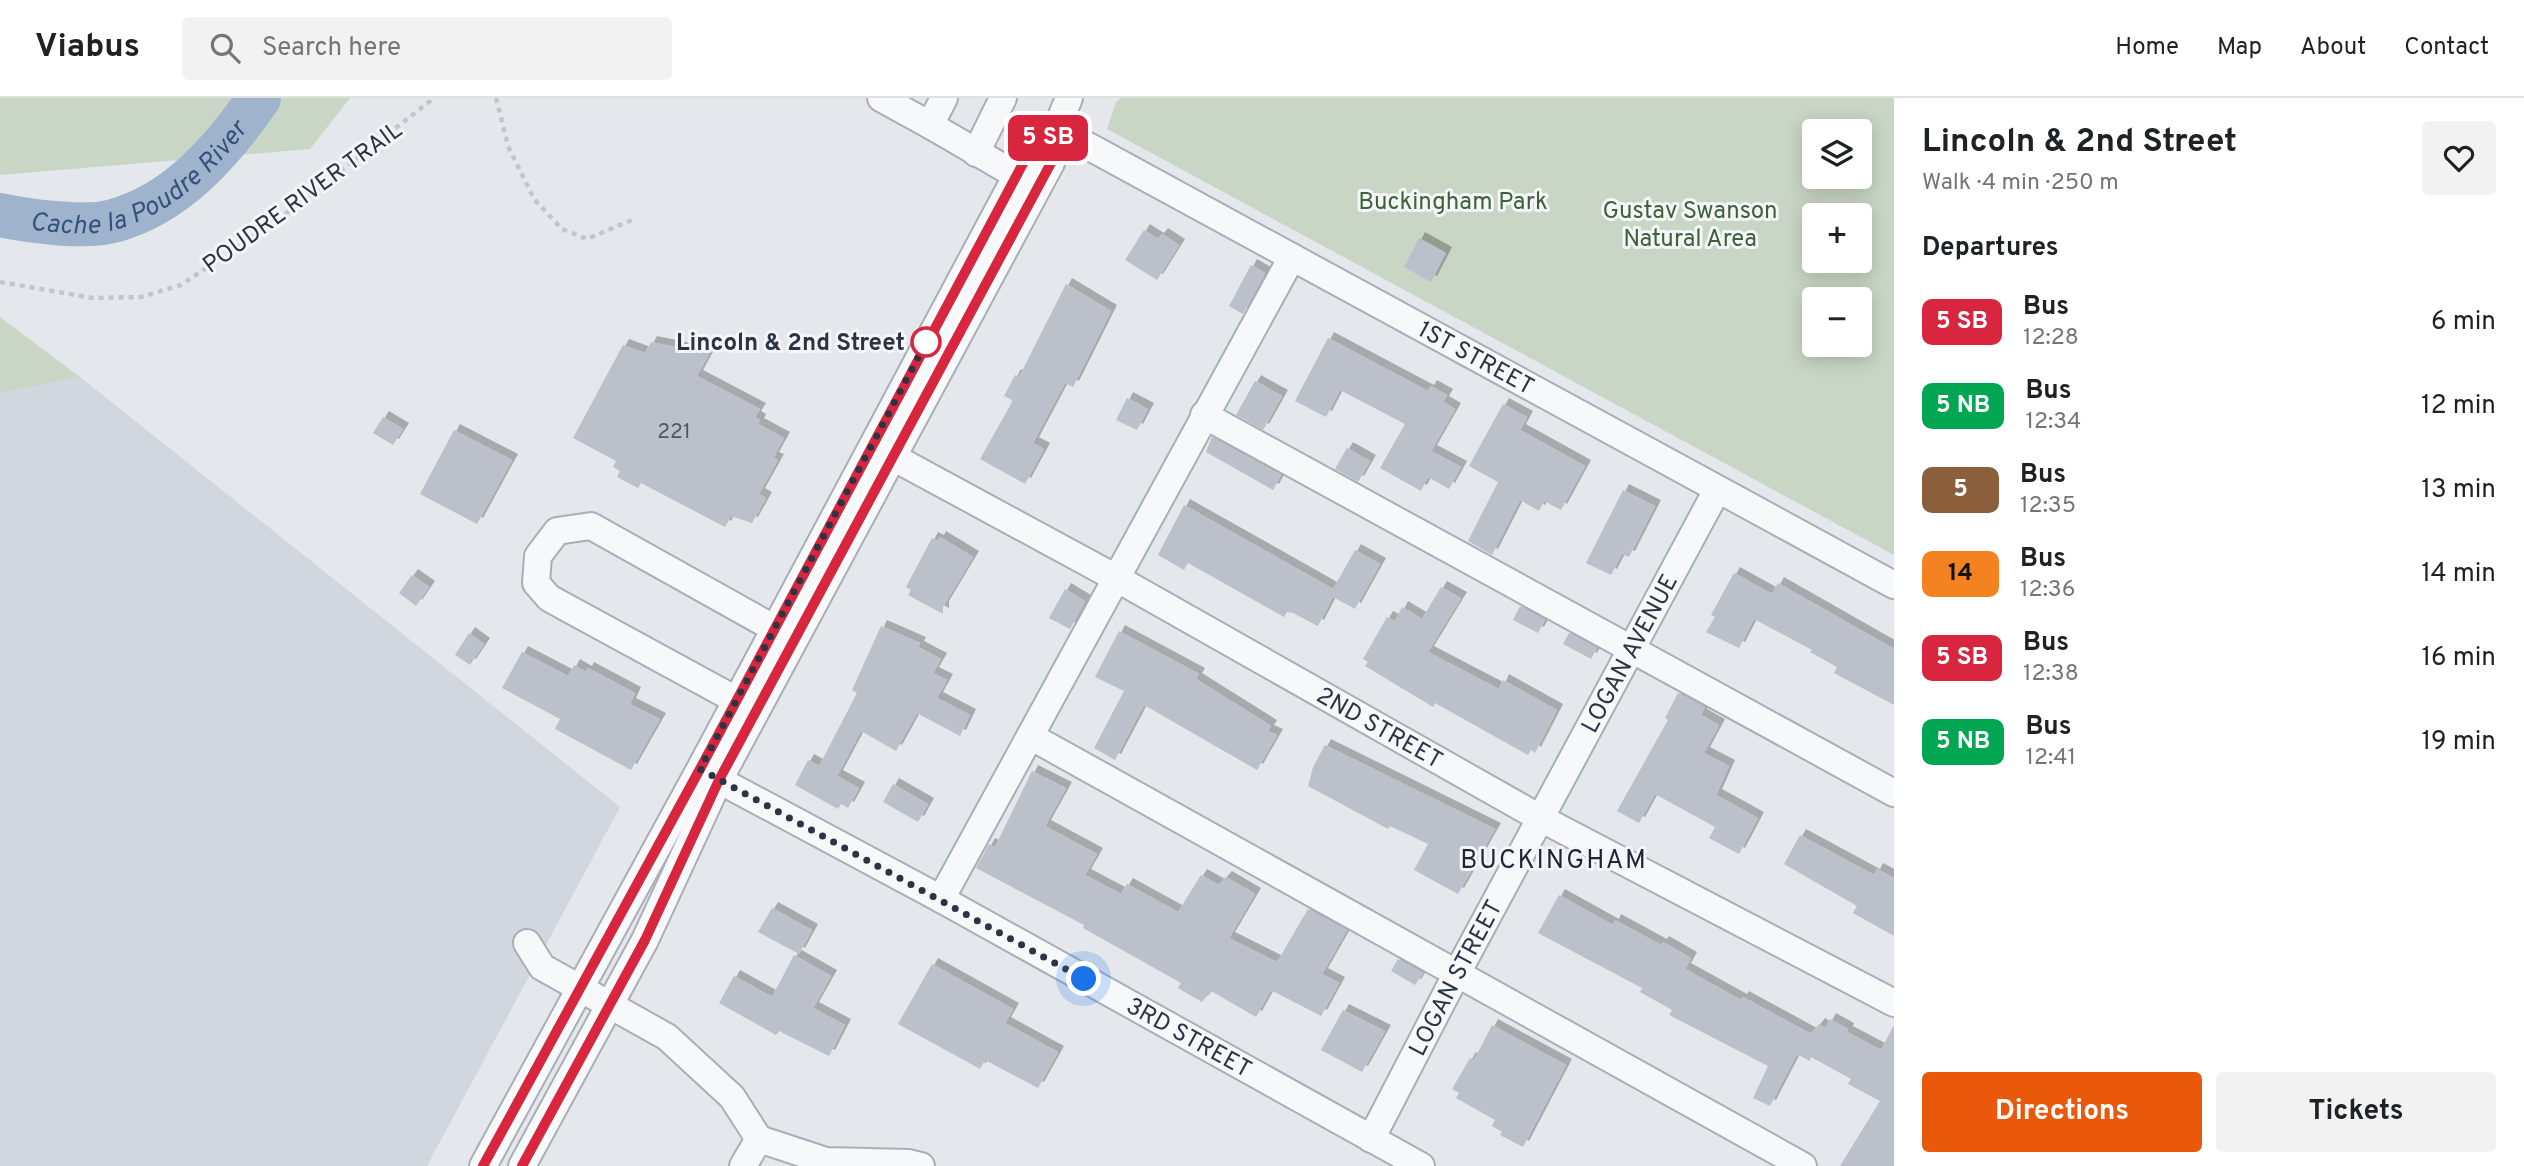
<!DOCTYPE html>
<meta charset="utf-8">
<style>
body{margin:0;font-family:Overpass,sans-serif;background:#f2f2f2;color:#202124;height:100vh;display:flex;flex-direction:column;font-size:26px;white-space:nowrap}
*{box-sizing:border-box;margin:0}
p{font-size:23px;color:#757577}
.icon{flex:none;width:38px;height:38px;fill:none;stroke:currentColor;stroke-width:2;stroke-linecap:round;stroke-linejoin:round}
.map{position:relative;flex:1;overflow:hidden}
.details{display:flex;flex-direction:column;background:#fff;width:630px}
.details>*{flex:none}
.badge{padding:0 14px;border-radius:10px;font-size:24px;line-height:46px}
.buttons{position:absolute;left:1802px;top:21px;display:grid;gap:14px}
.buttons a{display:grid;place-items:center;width:70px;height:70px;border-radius:7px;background:#fff;box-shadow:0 4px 18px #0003;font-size:35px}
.you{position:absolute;width:35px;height:35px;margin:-18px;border:5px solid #fff;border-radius:50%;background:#1a73e8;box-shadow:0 0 0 10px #1a73e833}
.map>.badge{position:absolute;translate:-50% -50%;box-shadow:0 0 0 4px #fff}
h2{padding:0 28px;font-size:26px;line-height:63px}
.round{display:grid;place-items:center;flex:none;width:74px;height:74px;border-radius:7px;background:#f2f2f2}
.overview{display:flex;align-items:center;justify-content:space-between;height:119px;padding:0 28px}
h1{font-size:33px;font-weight:700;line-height:52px}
.action{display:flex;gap:14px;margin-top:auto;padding:14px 28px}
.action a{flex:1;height:80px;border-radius:7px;background:#ea580c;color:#fff;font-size:28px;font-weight:700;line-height:80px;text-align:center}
.action a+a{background:#f2f2f2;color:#202124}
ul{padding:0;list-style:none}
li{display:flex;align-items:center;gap:21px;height:84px;padding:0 28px}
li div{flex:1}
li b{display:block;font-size:26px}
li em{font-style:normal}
li .badge{min-width:77px;font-weight:700;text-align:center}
header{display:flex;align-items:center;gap:42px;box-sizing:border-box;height:98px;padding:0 35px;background:#fff;border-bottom:2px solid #e0e0e0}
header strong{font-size:33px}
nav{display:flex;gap:38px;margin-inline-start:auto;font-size:24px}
.search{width:490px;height:63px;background:#f2f2f2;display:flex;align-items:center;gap:18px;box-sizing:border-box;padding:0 24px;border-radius:7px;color:#757577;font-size:26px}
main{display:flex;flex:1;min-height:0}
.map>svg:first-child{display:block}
.built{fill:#d2d6de}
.green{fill:#c9d6c5;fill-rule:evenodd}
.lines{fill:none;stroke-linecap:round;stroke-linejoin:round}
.river{stroke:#9fb4cc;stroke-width:44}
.building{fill:#bbc0ca;filter:url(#shadow)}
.minor-casing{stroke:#a9aeb7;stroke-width:30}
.path{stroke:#c2c5cb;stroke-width:4.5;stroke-dasharray:5 5;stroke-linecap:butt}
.minor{stroke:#f7f8fa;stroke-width:26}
.line-casing{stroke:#fff;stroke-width:16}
.line{stroke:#d7263d;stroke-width:10}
.walk{stroke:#2b3445;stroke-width:7;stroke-dasharray:0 12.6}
.stop-dot{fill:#fff;stroke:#d7263d;stroke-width:3.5}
.labels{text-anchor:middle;stroke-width:6;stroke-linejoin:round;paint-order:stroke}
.number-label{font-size:21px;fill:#4f5766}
.street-label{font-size:24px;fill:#2b3445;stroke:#f4f6f9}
.park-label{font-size:24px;fill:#3f6138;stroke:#f4f6f9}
.stop-label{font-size:24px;font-weight:bold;fill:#2b3445;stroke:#f4f6f9;text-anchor:end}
.water-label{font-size:26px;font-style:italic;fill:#34527a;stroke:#f4f6f9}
.neighbourhood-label{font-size:26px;letter-spacing:2px;fill:#1d2536;stroke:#f4f6f9}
</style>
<header>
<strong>Viabus</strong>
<div class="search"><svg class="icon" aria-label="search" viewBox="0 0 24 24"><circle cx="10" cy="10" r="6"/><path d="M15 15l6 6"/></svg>Search here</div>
<nav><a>Home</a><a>Map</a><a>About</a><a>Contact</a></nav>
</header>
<main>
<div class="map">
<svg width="1894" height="1068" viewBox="0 0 1894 1068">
<defs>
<filter id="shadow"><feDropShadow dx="6" dy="-6" stdDeviation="0" flood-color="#0004"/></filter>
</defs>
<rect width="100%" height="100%" fill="#e4e7ec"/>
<!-- built -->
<polygon class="built" points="80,279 620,709 427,1068 0,1068 0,295"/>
<!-- green -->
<g class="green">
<polygon points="0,0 350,0 310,51 0,77"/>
<path d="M1121 0H1894V457L1107 31 1116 4ZM1815 33H1860V79H1815ZM1815 117H1860V163H1815ZM1815 201H1860V247H1815Z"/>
<polygon points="0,219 80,279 0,295"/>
</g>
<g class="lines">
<!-- river -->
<path class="river" id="s1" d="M0 117C28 123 86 131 113 123 177 106 223 52 259 0"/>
</g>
<!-- building -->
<g class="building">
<polygon points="1144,132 1158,141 1162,136 1179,147 1157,182 1125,162"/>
<polygon points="1419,140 1446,155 1431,184 1404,169"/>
<polygon points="1251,167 1265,175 1243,216 1229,208"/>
<polygon points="1066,186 1111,213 1073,289 1065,285 1033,345 1044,351 1025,386 980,361 1011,306 1012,302 1004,298 1015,277 1019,279"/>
<polygon points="1328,240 1428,293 1431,288 1447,297 1443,304 1455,311 1431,353 1461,369 1449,391 1428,379 1421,393 1380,370 1405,326 1340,292 1326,319 1295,303"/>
<polygon points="651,244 709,256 697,278 760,311 755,319 760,322 758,326 784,340 773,360 778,362 759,396 766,400 752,425 731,418 725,429 641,385 638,390 617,379 620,373 613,369 616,363 573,340 623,247 645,255"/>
<polygon points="1255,283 1282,298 1263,332 1236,317"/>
<polygon points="1127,300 1148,311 1137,332 1116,322"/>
<polygon points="1503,306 1527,319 1520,332 1585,368 1561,412 1544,403 1539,413 1520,402 1492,457 1468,443 1498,384 1469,368"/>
<polygon points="383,319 403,331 393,347 373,335"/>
<polygon points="454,332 512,362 477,426 420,396"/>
<polygon points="1212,339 1281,377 1273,392 1206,354"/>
<polygon points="1347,350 1370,363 1358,384 1335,371"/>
<polygon points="1623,392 1655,408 1629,459 1622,456 1611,477 1586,465"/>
<polygon points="1184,407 1333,491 1355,452 1380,466 1355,511 1333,499 1318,528 1293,515 1287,514 1284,519 1188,465 1184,472 1158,457"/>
<polygon points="940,439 973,459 943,509 943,516 908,497 911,492 906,489 932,440 938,443"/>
<polygon points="1734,475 1772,496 1778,485 1894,551 1894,607 1834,575 1837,569 1810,554 1812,552 1754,521 1739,550 1706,534 1715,519 1711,517"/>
<polygon points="412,477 429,489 416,508 399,495"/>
<polygon points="1441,489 1461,500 1428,554 1499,591 1503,582 1557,612 1535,655 1531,652 1528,657 1435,605 1433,609 1365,568 1368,564 1363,561 1387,519 1395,523 1402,509 1422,521"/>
<polygon points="1065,491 1085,503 1070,531 1049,520"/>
<polygon points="1520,508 1545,522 1538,535 1513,522"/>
<polygon points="881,528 920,545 918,549 941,561 933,575 947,582 937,600 970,617 960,638 917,615 896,653 861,633 837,678 859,690 848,710 841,706 838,711 795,687 808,662 819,668 857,595 852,592"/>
<polygon points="1119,533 1199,576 1196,581 1271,628 1268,633 1277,637 1257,672 1144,607 1115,662 1094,650 1124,593 1095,579"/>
<polygon points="469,535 484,546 470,567 455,557"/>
<polygon points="1569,535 1597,550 1591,561 1563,546"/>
<polygon points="522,554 568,578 574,567 586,574 588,570 635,595 630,606 660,621 631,672 555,631 560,621 502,590"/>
<polygon points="1678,595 1705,609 1701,617 1719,627 1704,655 1729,668 1716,697 1758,720 1739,756 1709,740 1715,729 1655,696 1639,725 1617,713 1668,622 1665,620"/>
<polygon points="1325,647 1495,731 1458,796 1414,772 1428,746 1390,728 1388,731 1308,688 1313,669"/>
<polygon points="1032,673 1066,690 1045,728 1097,756 1085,777 1121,796 1127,786 1178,814 1201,777 1219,787 1226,779 1255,796 1229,840 1277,864 1308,811 1347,832 1322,876 1339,885 1321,918 1271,892 1256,919 1211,893 1202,904 1178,890 1181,885 1083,830 1084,827 976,770 989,746 995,749"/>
<polygon points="893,686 928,706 918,724 883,704"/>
<polygon points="1800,737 1874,777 1877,771 1894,780 1894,838 1853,815 1857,808 1784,766"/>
<polygon points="1559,797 1613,827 1615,822 1661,847 1663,844 1691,860 1685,871 1741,902 1743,899 1811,936 1819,926 1825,930 1830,921 1848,931 1847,934 1881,952 1894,927 1894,1068 1840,1068 1880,1003 1848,986 1851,981 1811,959 1810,963 1797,956 1770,1008 1753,1000 1768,968 1669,917 1672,912 1640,894 1642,890 1538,835"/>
<polygon points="772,810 812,832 799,856 758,834"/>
<polygon points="794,857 831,878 813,910 845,927 829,958 779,933 776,937 719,905 734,878 772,899"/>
<polygon points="1398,861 1423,875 1415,887 1391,873"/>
<polygon points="932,866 1013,911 1005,925 1058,954 1038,990 985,962 980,971 898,926"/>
<polygon points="1343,912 1385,933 1362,974 1321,952"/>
<polygon points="1492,927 1566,967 1523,1049 1500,1037 1502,1034 1492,1028 1495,1022 1456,1000 1459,995 1452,991 1470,960 1474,962"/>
</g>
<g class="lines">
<!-- minor casing -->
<g class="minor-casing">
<g id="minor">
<polyline points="881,0 930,27"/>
<polyline points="944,0 930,27 1016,77"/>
<path id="s2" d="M1055 34 1088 48 1894 487"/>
<polyline points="976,55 1003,0"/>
<polyline points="1204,317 1894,695"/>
<path id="s3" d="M878 351 1116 480 1540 720 1894 905"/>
<polyline points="749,609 549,500 536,485 538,458 557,433 591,428 786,537"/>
<polyline points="1030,638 1803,1068"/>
<path id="s4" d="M704 674 941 801 1421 1068"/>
<polyline points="941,801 1292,159"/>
<polyline points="527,845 542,869 667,939 732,999 759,1041 826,1063 909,1065 921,1068"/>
<path id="s5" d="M1371 1041 1456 877 1717 392"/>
<polyline points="483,1068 700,671 1027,58 1055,34"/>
<polyline points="522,1068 645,842 719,682 1051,65 1055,34 1069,0"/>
<polyline points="743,1068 759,1041"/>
</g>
</g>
<!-- path -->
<g class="path">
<polyline points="496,0 508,48 534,101 562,131 587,141 634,121"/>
<polyline points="0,184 93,200 141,199 181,187 275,124 434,0"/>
</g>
<!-- minor -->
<use href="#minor" class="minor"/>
</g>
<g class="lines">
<!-- line casing -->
<g class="line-casing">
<polyline id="line" points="483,1068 700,671 1027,58 1055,34 1051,65 719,682 645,842 522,1068"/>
</g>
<!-- line -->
<use href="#line" class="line"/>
<!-- walk -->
<polyline class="walk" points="926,244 928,241 700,671 1084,881"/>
</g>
<!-- markers -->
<circle class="stop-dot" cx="926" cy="244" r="14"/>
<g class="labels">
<!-- number labels -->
<g class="number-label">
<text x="674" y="340">221</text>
</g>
<!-- street labels -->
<g class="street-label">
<text transform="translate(302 99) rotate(-36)" y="8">POUDRE RIVER TRAIL</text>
<text dy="8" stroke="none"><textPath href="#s2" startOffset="478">1ST STREET</textPath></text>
<text dy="8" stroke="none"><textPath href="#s5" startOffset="550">LOGAN AVENUE</textPath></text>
<text dy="8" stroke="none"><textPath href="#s3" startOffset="574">2ND STREET</textPath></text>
<text dy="8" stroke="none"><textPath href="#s5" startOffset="182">LOGAN STREET</textPath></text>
<text dy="8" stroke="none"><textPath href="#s4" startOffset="553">3RD STREET</textPath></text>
</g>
<!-- park labels -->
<g class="park-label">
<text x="1453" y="111">Buckingham Park</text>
<text x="1690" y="120">Gustav Swanson<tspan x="1690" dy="28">Natural Area</tspan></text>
</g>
<!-- stop labels -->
<g class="stop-label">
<text x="905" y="252">Lincoln &amp; 2nd Street</text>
</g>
<!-- water labels -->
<g class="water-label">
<text dy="9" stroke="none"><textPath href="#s1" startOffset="154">Cache la Poudre River</textPath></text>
</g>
<!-- neighbourhood labels -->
<g class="neighbourhood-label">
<text x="1554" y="770">BUCKINGHAM</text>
</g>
</g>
</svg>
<div class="buttons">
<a><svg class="icon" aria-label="layers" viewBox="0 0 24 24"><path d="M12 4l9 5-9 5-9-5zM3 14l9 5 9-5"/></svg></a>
<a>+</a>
<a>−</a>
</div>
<div class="you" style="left:1084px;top:881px"></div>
<b class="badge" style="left:1048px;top:40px;background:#d7263d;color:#fff">5 SB</b>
</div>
<section class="details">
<div class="overview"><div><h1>Lincoln &amp; 2nd Street</h1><p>Walk · 4 min · 250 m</p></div><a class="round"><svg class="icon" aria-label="heart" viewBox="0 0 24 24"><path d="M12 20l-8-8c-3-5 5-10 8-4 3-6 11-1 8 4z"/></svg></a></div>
<h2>Departures</h2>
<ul>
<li><span class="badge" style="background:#d7263d;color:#fff">5 SB</span><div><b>Bus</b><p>12:28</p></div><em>6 min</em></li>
<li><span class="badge" style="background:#00a651;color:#fff">5 NB</span><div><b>Bus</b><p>12:34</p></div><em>12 min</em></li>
<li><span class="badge" style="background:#8b5e3c;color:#fff">5</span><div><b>Bus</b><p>12:35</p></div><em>13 min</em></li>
<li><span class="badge" style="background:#f58220;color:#111">14</span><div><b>Bus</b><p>12:36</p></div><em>14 min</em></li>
<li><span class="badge" style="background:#d7263d;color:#fff">5 SB</span><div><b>Bus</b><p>12:38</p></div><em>16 min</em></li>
<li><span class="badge" style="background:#00a651;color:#fff">5 NB</span><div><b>Bus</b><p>12:41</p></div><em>19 min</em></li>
</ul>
<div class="action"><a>Directions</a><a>Tickets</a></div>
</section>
</main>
